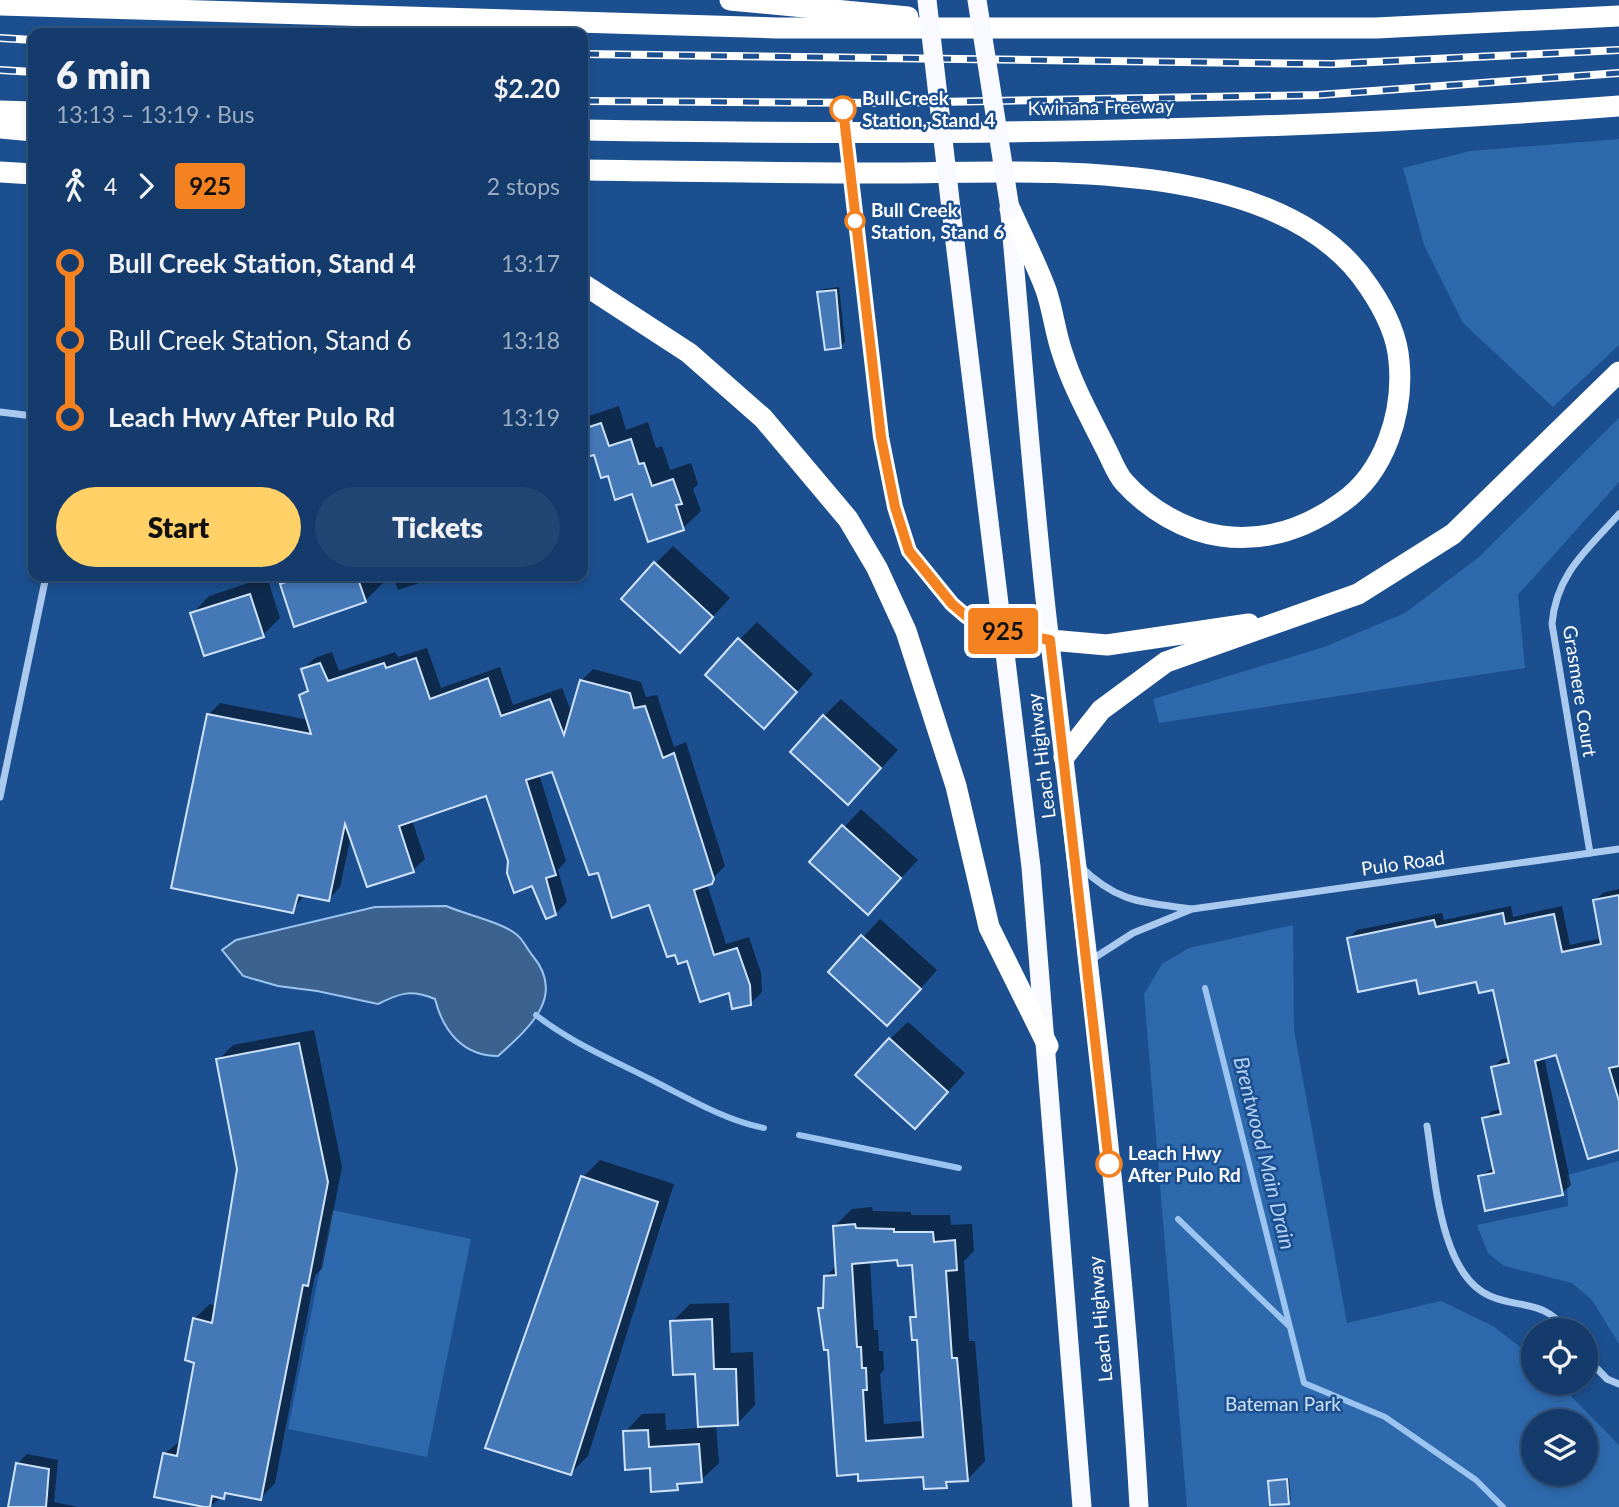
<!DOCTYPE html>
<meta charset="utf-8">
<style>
body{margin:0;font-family:Lato,sans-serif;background:#214673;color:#f1f3f6;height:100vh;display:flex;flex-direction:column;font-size:26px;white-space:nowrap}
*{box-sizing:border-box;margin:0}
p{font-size:23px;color:#9dadc1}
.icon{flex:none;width:38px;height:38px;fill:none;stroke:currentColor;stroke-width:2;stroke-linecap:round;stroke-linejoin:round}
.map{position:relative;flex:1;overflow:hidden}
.details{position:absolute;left:28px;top:28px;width:560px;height:553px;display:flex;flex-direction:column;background:#143b6b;border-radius:14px;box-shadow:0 4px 10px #0003,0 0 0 2px #33557e}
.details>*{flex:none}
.badge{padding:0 14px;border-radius:5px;font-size:24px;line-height:46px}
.tools{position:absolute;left:1521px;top:1318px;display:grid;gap:14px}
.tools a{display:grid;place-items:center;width:77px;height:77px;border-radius:50%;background:#143b6b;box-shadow:0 4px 10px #0003,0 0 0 2px #33557e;font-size:35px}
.map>.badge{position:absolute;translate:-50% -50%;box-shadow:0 0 0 4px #fff}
.legs{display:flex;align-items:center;gap:10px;height:77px;padding:0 28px;font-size:23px}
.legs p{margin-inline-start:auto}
.overview{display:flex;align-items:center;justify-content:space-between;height:119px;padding:0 28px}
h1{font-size:38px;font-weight:800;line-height:52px}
.primary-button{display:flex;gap:14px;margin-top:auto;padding:14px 28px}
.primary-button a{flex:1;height:80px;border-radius:42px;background:#ffd166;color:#111;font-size:28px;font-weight:800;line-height:80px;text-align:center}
.primary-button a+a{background:#214673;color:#f1f3f6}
ul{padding:0 28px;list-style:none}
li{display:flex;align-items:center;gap:24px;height:77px;font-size:26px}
li i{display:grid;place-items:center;width:10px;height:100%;margin:0 9px;background:currentColor}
li i::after{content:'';width:18px;height:18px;margin:-9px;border:5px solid;border-radius:50%;background:#143b6b}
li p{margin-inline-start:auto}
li:first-child i{background:linear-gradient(#0000 50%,currentColor 0)}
li:last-child i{background:linear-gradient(currentColor 50%,#0000 0)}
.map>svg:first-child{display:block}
.green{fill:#2e69ad;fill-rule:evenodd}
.water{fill:#3c6290;stroke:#9cc4f0;stroke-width:2}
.shadow{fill:#0007;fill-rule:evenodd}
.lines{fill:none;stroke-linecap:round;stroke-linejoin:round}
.stream{stroke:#9cc4f0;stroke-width:6}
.building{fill:#4478b7;stroke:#cfe3fa;stroke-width:2;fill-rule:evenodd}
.minor{stroke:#a9c9ee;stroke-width:7}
.trunk{stroke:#f8faff;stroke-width:19}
.motorway{stroke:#fff;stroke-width:21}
.rail-casing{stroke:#fff;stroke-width:8}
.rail{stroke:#1b4f8f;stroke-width:5;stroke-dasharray:16;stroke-linecap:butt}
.trunk-bridge{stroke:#f8faff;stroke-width:19}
.line-1-casing{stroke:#fff;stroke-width:16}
.line-1{stroke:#f58220;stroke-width:10}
.stop-1-dot{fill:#fff;stroke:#f58220;stroke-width:3.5}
.labels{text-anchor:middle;stroke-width:5;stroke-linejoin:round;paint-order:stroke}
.stop-label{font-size:19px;font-weight:bold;fill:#fff;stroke:#1b4f8f;text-anchor:start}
.street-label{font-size:19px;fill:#fff;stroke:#1b4f8f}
.park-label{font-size:19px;fill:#cfe3fa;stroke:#1b4f8f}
.water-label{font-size:21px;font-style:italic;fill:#b5d3f5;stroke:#1b4f8f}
</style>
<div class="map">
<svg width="1619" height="1507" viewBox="0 0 1619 1507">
<rect width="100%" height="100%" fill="#1b4f8f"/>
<!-- green -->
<g class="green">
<polygon points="1619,139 1619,345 1553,407 1463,323 1424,245 1403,168 1470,151"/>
<polygon points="1619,418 1619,482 1518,595 1525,668 1159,723 1153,699 1324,647 1405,613 1479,557"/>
<path d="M1293 925 1294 1030 1347 1323 1441 1301 1493 1326 1533 1357V1382L1558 1383 1619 1445V1507H1187L1144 994 1162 964 1189 948ZM1533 1421H1586V1474H1533Z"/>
<polygon points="1619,1161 1619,1344 1592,1300 1572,1283 1504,1266 1488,1253 1477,1225 1568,1206 1567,1175"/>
<polygon points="332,1210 471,1239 427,1457 288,1429"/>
</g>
<!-- water -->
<path class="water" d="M446 906C464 914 501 922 516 934 523 939 527 949 532 955 567 996 529 1028 498 1056 463 1056 443 1031 435 999 411 989 400 993 378 1004L317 991 278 986 243 976 222 950 236 940 375 907Z"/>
<!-- shadow -->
<g class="shadow">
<polygon points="839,287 845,342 841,346 819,293 823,289"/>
<polygon points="619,406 626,430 648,422 656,448 662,446 670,470 691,463 698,484 693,489 701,511 683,528 609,474 595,452 583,456 583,418"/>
<polygon points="673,546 730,598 697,634 655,564"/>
<polygon points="292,576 380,576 383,583 365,601 284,584"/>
<polygon points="393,576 440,576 398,590"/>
<polygon points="267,577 280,618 263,635 192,614 209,596"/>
<polygon points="757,622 813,674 782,709 739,640"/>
<polygon points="427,648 441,688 500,667 513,705 562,688 572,714 581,681 593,669 641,682 646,697 657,695 674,747 686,742 725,866 707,884 726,944 749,937 761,973 762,992 750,1004 689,959 650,903 599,871 553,770 539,774 566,861 558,870 567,902 555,914 533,884 510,861 487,794 412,820 425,859 413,870 351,836 340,887 329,899 305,894 292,911 208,715 220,703 309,720 301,695 309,688 303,669 315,658 332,652 339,671 395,652 398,657"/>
<polygon points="841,699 898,750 866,785 824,716"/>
<polygon points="861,809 918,860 885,895 812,862"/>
<polygon points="1619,889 1619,1148 1558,1053 1544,1057 1571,1185 1562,1193 1480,1177 1494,1167 1484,1119 1492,1111 1502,1109 1493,1067 1502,1059 1509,1058 1494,988 1478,980 1417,978 1348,939 1357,930 1442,913 1444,920 1511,906 1513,917 1562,906 1570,945 1602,938 1594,901 1603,893"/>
<polygon points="880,919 937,970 905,1006 831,972"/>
<polygon points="908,1022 965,1073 932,1109 890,1039"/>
<polygon points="314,1030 342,1167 322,1269 315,1275 275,1483 261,1498 229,1492 210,1506 164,1454 182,1440 196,1361 187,1359 195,1318 210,1304 217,1306 239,1169 218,1060 233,1045"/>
<polygon points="600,1160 674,1184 588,1456 571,1473 583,1177"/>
<path d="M872 1207 873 1211 911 1212V1215H950L951 1225 972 1224 974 1251 964 1261 969 1341H975L985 1461 968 1479 952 1480 946 1486 925 1475 860 1479 820 1309 825 1304 826 1276 837 1265 835 1226 852 1209ZM899 1259 914 1263 917 1312 912 1318 919 1338 923 1421 884 1424 880 1374 884 1370 883 1351H879L878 1330H874L870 1261Z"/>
<polygon points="729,1303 731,1353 753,1352 755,1405 738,1423 716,1424 719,1463 701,1480 684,1481 677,1488 651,1467 625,1432 642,1414 665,1413 666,1430 700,1428 697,1372 672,1322 690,1304"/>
<polygon points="27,1454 58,1460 54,1502 78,1507 10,1507 17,1464"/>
<polygon points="1289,1478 1291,1500 1288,1502 1269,1482"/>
</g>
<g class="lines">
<!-- stream -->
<g class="stream">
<polyline points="1205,988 1304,1383 1385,1417 1476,1480 1503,1507"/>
<path d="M536 1015C570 1042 611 1059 650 1079 686 1097 724 1120 764 1128"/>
<polyline points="799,1135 959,1168"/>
<polyline points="1178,1219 1288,1325"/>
</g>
</g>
<!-- building -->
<g class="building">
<polygon points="836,290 841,348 825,350 817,292"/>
<polygon points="601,423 609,446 631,439 639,464 644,463 652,486 673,479 682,504 676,505 684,530 648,542 632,494 615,500 608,476 601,478 594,455 583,458 583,429"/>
<polygon points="654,562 713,617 680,653 621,599"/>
<polygon points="304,576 357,576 366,602 294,627 280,584"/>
<polygon points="250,594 264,637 204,656 190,613"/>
<polygon points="738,638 797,692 764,729 705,675"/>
<polygon points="416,658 430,699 488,678 501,716 550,699 564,735 580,680 630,693 634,708 645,706 663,758 674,753 714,879 712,884 694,890 714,955 737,948 750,985 751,1005 732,1009 729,993 700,1002 687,961 678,964 675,955 667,957 649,905 612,918 598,873 589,875 552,772 526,780 556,875 546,878 556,915 546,919 532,886 514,893 507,873 508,861 486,796 399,826 414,872 367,887 345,824 329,901 298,895 293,913 171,888 207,714 311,734 299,695 308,691 301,669 320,663 328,681 384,663 386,668"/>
<polygon points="823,715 881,768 848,805 790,752"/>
<polygon points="842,825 901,878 868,915 809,862"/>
<polygon points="1619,895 1619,1066 1609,1068 1619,1101 1619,1150 1588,1159 1556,1055 1535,1061 1563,1195 1485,1211 1478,1176 1494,1173 1482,1118 1501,1114 1491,1067 1509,1063 1493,990 1479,993 1476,982 1419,994 1416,980 1358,992 1347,938 1434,920 1436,927 1503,913 1505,924 1554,914 1562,952 1601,944 1593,900"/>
<polygon points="861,935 921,989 887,1026 828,972"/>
<polygon points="889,1038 948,1092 915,1129 855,1075"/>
<polygon points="299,1043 328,1182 308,1286 303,1285 261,1500 225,1493 224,1499 212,1496 210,1507 204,1507 154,1497 163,1453 177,1456 194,1363 185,1360 193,1318 212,1323 237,1169 216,1059"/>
<polygon points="581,1176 658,1202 571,1475 485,1448"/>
<path d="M855 1224 856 1228 894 1229V1232H933L934 1242 955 1240 957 1270 946 1271 952 1358H957L968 1481 946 1482 947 1488 924 1489 923 1477 858 1481V1474L837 1476 828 1350H824L818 1308H823L824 1276 836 1275 833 1226ZM897 1260 898 1266 912 1265 916 1317H910L912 1340H917L923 1437 866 1441 863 1390H867L866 1368H862L861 1347H857L852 1264Z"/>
<polygon points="712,1319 714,1369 736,1369 738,1425 698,1427 695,1374 673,1375 670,1321"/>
<polygon points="648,1430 649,1447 699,1444 702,1482 677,1484 678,1490 651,1492 650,1468 625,1470 623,1431"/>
<polygon points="16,1463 49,1469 46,1507 8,1507"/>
<polygon points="1287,1479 1289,1504 1270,1505 1268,1481"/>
</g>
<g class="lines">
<!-- minor -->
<g class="minor">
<polyline points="0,412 33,416"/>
<polyline points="0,797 46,576"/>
<path d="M1590 853 1552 624C1556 574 1587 550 1619 514"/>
<path d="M1081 867C1118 903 1142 902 1191 909"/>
<polyline points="1091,960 1133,933 1192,909 1619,849"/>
<path d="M1427 1126C1435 1174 1439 1274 1490 1296 1519 1309 1544 1299 1566 1330"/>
<polyline points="1586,1357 1607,1379 1619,1384"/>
</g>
<!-- trunk -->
<g class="trunk">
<polyline points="951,209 1031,867 1082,1507"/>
<path d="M1010 214C1023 357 1033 500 1050 643 1084 930 1123 1218 1139 1507"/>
</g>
<!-- motorway -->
<g class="motorway">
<polyline points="730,0 908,17"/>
<polyline points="0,5 777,28 1376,28 1619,16"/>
<polyline points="0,111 33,112"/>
<polyline points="0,128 33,131"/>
<path d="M583 130C928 136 1274 133 1619 106"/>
<path d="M583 170C679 171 776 173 872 173 1017 174 1279 149 1369 287 1384 309 1397 334 1399 361 1404 412 1385 473 1341 503 1305 529 1265 542 1221 536 1185 531 1148 509 1124 482 1116 473 1111 458 1105 447 1089 415 1073 387 1062 352 1055 332 1053 310 1046 290 1036 263 1022 236 1010 209"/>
<polyline points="0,172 33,174"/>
<polyline points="583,284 689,353 763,418 848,519 877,568 906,631 956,786 989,927 1048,1046"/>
<polyline points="1002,631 1050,640 1107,645 1249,624"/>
<polyline points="1064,757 1101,710 1166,662 1358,594 1453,534 1619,372"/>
</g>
<!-- rail casing -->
<g class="rail-casing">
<g id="rail">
<polyline points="0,38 33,40"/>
<polyline points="583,54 1332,64 1619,50"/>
<polyline points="0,70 33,72"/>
<polyline points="583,101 885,103 1318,95 1619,73"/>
</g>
</g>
<!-- rail -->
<use href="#rail" class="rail"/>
<!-- trunk-bridge -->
<g class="trunk-bridge">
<polyline points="927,0 951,209"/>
<polyline points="977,0 1010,209"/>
</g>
</g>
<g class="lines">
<!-- line-1 casing -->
<g class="line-1-casing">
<polyline id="line-1" points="843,109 881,437 895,507 909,551 952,604 966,616 1002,631 1050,640 1109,1164"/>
</g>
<!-- line-1 -->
<use href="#line-1" class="line-1"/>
</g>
<!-- markers -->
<g class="stop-1-dot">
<circle cx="843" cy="109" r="12"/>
<circle cx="855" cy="221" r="9"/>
<circle cx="1109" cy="1164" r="12"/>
</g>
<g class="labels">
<!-- stop labels -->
<g class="stop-label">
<text x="862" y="105">Bull Creek<tspan x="862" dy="22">Station, Stand 4</tspan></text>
<text x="871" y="217">Bull Creek<tspan x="871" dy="22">Station, Stand 6</tspan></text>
<text x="1128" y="1160">Leach Hwy<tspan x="1128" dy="22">After Pulo Rd</tspan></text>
</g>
<!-- street labels -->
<g class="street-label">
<text transform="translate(1101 107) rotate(-1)" y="7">Kwinana Freeway</text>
<text transform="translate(1580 691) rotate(81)" y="7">Grasmere Court</text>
<text transform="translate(1041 756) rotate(-97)" y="7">Leach Highway</text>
<text transform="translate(1403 863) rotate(-8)" y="7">Pulo Road</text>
<text transform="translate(1100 1319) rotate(-95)" y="7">Leach Highway</text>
</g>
<!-- park labels -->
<g class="park-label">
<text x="1283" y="1411">Bateman Park</text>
</g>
<!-- water labels -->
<g class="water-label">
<text transform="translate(1264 1153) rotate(76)" y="7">Brentwood Main Drain</text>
</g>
</g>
</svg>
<div class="tools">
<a><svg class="icon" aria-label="locate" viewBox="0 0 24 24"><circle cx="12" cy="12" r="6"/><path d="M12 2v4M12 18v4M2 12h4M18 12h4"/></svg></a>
<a><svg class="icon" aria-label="layers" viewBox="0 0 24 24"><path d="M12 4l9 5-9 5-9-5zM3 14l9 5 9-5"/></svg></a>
</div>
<b class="badge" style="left:1003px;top:631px;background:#f58220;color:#111">925</b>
<section class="details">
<div class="overview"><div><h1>6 min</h1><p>13:13 – 13:19 · Bus</p></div><b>$2.20</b></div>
<div class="legs"><svg class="icon" aria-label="walk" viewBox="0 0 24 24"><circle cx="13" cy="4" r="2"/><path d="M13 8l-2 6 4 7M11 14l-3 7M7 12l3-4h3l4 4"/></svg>4<svg class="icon" aria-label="forward" viewBox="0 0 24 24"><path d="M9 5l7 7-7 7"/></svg><b class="badge" style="background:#f58220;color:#111">925</b><p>2 stops</p></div>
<ul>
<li><i style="color:#f58220"></i><b>Bull Creek Station, Stand 4</b><p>13:17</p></li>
<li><i style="color:#f58220"></i><span>Bull Creek Station, Stand 6</span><p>13:18</p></li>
<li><i style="color:#f58220"></i><b>Leach Hwy After Pulo Rd</b><p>13:19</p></li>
</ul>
<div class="primary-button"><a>Start</a><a>Tickets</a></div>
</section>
</div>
